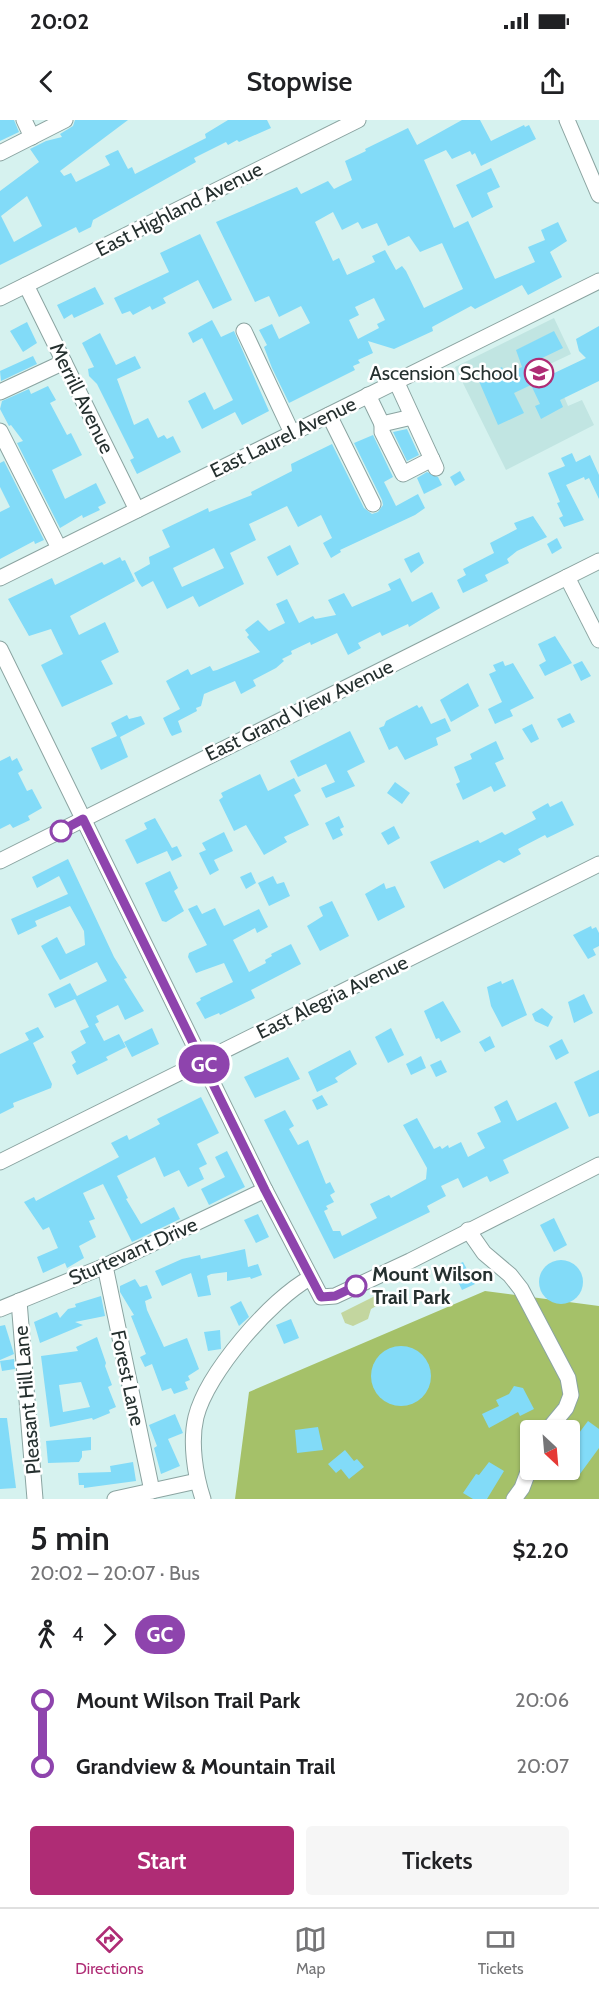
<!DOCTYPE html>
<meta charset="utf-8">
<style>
body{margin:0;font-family:Cabin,sans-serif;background:#f6f6f6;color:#202124;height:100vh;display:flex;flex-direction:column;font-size:22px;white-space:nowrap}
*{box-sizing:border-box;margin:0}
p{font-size:20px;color:#757577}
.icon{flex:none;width:33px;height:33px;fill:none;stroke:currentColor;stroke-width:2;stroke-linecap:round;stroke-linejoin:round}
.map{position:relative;height:1379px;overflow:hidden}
.drawer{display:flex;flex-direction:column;background:#fff;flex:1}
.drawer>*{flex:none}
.badge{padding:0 12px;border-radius:20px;font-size:21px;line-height:39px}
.needle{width:39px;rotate:154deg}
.controls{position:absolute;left:520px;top:1300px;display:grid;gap:12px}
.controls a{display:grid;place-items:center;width:60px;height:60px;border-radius:6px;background:#fff;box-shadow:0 2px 4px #0004;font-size:30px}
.map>.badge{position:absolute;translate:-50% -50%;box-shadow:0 0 0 3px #fff}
.legs{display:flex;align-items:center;gap:9px;height:66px;padding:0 30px;font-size:20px}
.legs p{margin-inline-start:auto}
.overview{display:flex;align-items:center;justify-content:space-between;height:102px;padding:0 30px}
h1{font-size:33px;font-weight:600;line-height:45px}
.action{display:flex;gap:12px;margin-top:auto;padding:12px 30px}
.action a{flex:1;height:69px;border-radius:6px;background:#af2c75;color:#fff;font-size:24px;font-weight:600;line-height:69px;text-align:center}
.action a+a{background:#f6f6f6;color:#202124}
ul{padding:0 30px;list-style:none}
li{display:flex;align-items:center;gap:21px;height:66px;font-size:22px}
li i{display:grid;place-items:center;width:9px;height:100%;margin:0 8px;background:currentColor}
li i::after{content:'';width:15px;height:15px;margin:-8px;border:4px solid;border-radius:50%;background:#fff}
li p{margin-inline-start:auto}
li:first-child i{background:linear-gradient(#0000 50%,currentColor 0)}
li:last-child i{background:linear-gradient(currentColor 50%,#0000 0)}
.status{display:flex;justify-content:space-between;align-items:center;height:42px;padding:0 30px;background:#fff;direction:ltr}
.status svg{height:16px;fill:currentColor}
header{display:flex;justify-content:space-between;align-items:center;height:78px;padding:0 30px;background:#fff;font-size:27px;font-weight:600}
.dock{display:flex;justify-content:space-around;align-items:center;height:84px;border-top:2px solid #e0e0e0;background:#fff;font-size:16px;color:#757577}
.dock a{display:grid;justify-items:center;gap:3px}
.dock .active{color:#af2c75}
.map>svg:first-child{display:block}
.built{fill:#c1e5e2}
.green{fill:#c3d69f}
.forest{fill:#a5c169;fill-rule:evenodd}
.building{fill:#82dbf8;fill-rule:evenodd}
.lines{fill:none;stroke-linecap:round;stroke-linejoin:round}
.minor-casing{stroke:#8ba4a1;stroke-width:17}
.minor{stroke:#fff;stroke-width:15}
.line-1-casing{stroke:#fff;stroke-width:14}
.line-1{stroke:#8e44ad;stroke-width:9}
.stop-1-dot{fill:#fff;stroke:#8e44ad;stroke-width:3}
.labels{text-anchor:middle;stroke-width:5;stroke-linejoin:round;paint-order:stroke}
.street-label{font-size:20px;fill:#25302f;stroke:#fff}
.poi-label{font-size:20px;fill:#25302f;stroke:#fff;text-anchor:end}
.stop-label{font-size:20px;font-weight:bold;fill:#25302f;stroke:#fff;text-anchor:start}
</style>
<div class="status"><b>20:02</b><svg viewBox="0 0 49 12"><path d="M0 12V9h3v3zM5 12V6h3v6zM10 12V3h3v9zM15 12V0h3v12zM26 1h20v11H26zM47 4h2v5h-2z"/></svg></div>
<header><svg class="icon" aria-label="back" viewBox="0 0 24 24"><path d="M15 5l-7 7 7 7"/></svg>Stopwise<svg class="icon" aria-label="share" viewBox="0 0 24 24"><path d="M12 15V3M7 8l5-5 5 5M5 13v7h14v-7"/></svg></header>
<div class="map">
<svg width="599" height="1379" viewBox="0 0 599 1379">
<rect width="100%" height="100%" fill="#d6f2ef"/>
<!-- built -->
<polygon class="built" points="554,198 571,234 550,244 568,286 582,280 594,305 506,350 455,247"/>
<!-- green -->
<polygon class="green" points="379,1174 383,1182 371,1189 368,1199 353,1206 345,1203 341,1193"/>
<!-- forest -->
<path class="forest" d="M485 1171 599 1186V1379H235L249 1272ZM531 1311H570V1350H531Z"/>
<!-- building -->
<g class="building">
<polygon points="0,0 14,0 19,12 0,21"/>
<path d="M75 0H128L60 51 64 56 71 53 76 62 110 45 105 36 118 30 128 49 132 47 135 54 206 18 205 14 228 0H267L271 8 239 22 237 20 228 25 226 22 194 38 196 42 93 100 91 107 79 113 76 107 0 145V71L39 42 30 29 46 21 62 17 60 14 73 6ZM27 76 42 106 14 122 1 96Z"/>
<path d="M462 0H480L491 21 524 5 525 7 529 5 536 19 481 46 475 33 472 35 470 31 452 39 446 30 424 40 454 108 468 101 495 159 535 142 528 127 545 120 541 110 558 102 567 121 550 132 562 157 528 175 522 165 475 189 471 186 432 207 433 211 394 229 368 221 373 233 358 240 360 243 353 246 355 250 289 283 272 248 264 227 267 225 259 210 272 204 279 219 310 203 301 186 279 197 269 176 255 182 216 102 297 67 301 74 328 61 334 69 352 60 345 41 366 31 365 29 408 8 417 25ZM333 92 342 110 358 102 362 109 377 103 388 126 409 116 420 132 442 123 463 169 424 188 406 151 402 146 396 150 385 130 372 136 375 142 347 155 339 138 333 141 315 102ZM374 178 385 200 377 204 379 208 358 219 349 200 359 195 355 187Z"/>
<polygon points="491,48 500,67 487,73 493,87 472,98 456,65"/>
<polygon points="200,114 232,180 213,189 198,160 163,178 166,183 152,190 150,186 133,195 130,191 122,194 114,178 169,152 160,133"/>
<polygon points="95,167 104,184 74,198 72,194 64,199 57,185"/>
<polygon points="212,200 221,217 234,211 269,291 242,305 235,292 202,309 188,281 205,272 214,290 233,280 202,218 193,223 188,213"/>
<polygon points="27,202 37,223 23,232 10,211"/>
<polygon points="599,206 599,261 560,280 563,287 541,299 535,286 540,284 531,265 514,273 524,293 498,305 478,259 502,247 505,255 522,247 516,230 554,211 563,228 540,239 548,256 586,238 579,231 576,219"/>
<polygon points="100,213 116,245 135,236 141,248 117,259 134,305 148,298 158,318 164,315 167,319 173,316 181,332 137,354 130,340 134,338 97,264 89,256 88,249 94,247 82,223"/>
<polygon points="33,236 37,244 1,261 0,251"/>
<polygon points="48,266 56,280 50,283 67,315 71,313 82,335 52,350 65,379 96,363 106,383 98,387 100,390 83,398 82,395 60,408 17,323 23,321 11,305 9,306 0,289 2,281 29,269 31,274"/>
<polygon points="407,309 419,335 407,341 393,312"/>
<path d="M373 315 393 357 384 362 396 386 418 374 425 388 415 395 340 430 341 432 331 438 323 423 332 418 321 395 298 407 287 386 249 404 256 420 230 433 244 464 199 487 193 476 167 489 153 461 142 467 139 463 134 453 150 444 149 437 170 427 162 410 208 388 209 392 252 375 251 372 292 351 291 344 332 324 364 388 372 394 378 392 383 385 382 380 354 323ZM214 428 224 448 182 467 173 448Z"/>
<polygon points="572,333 576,342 590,335 599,355 599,379 589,358 585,360 584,357 566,365 584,400 564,407 559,398 563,396 557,383 560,382 548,353 565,346 561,338"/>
<polygon points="4,341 44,420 35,424 34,421 0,439 0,392 10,387 0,367 0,343"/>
<polygon points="460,351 465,360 455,366 450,357"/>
<polygon points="427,352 438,357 442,365 424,374 417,358"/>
<polygon points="533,396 547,417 517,431 507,439 509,443 485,455 488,461 463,473 457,460 466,455 463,449 494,433 490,423 517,409 514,403"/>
<polygon points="557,418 562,428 552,434 547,424"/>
<polygon points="290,425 299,444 277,456 267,437"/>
<polygon points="419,432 424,443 411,453 404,439"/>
<polygon points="120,437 122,441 125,440 135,461 70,496 79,515 105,502 119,532 101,541 113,564 62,587 41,545 63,534 51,509 29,516 8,479 52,458 55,465 102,442 104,445"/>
<polygon points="400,458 412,482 432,472 440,488 409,507 408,504 382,516 380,512 358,523 361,528 348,535 337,513 311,525 310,522 291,531 292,534 282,539 284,541 276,548 253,560 256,566 241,574 235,561 204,574 201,586 196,588 197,591 178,601 182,612 172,616 170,613 163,598 180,589 166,561 188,549 191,555 210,546 213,551 217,550 260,532 247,517 249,515 245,510 258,500 269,511 285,503 276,484 287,479 299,503 313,496 315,499 336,495 328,480 344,473 352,487 391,470 388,464"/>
<polygon points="555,516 572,543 545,556 539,545 546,541 538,524"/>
<polygon points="503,541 505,546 513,543 534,578 510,590 513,596 495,604 488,589 502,582 489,554 496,551 493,545"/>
<polygon points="582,541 591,556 581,561 573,545"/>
<polygon points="468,563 479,586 451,602 440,580"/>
<polygon points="417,585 419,588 422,586 431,604 445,598 451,611 436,618 438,625 405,640 397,626 389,630 379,608 384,606 386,601"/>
<polygon points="570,593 575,602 562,608 557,599"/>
<polygon points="127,595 129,599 141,596 145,604 120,617 128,637 101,650 91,628 117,616 111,603"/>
<polygon points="532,604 539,619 531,623 522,609"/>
<polygon points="350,611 365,642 347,651 355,666 326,678 321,668 335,662 326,644 298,657 290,641"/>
<polygon points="496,621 504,639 495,643 506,666 494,672 491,666 463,680 456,664 460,662 454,647 472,639 470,634"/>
<polygon points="10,636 12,641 17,638 23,650 18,653 27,671 32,669 42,688 28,696 30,700 13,708 10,704 0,709 0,641"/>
<polygon points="260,654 268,671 294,658 301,671 294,675 309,705 284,717 287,722 264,735 246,705 234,711 219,680 223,677 221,673"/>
<polygon points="395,662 410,673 402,684 387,673"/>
<polygon points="562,681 574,705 547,718 545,715 518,729 521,734 504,743 499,740 444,769 430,742 478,720 480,723 502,712 505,715 536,699 532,692 548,683 550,687"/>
<polygon points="339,696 344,707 340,709 343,715 333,720 325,703"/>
<polygon points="155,698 172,728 177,726 182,736 172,741 167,731 137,744 125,720 147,709 144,703"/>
<polygon points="394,706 400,718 388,725 381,713"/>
<polygon points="224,712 233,731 214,740 219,750 210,755 199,733 206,730 202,723"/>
<polygon points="68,739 114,837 127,858 124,859 144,891 125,900 118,885 96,896 99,902 95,904 104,921 119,914 126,927 106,937 108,940 77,955 72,945 76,942 71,932 86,923 80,911 89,907 75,879 55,888 48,874 70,863 77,876 107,861 97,842 60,860 41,826 57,817 66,834 85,825 84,811 70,786 35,801 37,806 18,815 11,799 68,774 59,756 37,768 32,757"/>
<polygon points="170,751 178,768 174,771 184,791 166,802 162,801 145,763"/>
<polygon points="251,752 256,763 246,769 240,757"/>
<polygon points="273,756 277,764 284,762 290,776 269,786 258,763"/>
<polygon points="384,763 386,769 395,766 405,787 378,801 365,774"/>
<polygon points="332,781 349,816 320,831 307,806 323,796 319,787"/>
<polygon points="197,785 202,794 215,788 224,806 259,789 268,807 257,813 255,808 233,820 249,852 266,843 265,840 272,836 271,834 291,824 301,844 251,870 255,878 220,895 219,893 205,899 196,883 201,880 200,878 233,862 224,843 196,853 188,837 189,833 207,825 188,789"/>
<polygon points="591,806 592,809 596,807 599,813 599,826 593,829 596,835 588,839 573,815"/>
<polygon points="513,859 527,895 502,907 491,886 487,867 501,861 502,864"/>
<polygon points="584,874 593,893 574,903 568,882"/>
<polygon points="443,881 461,912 441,922 439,918 436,919 424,891"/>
<polygon points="542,888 553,897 548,907 535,901 532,894"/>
<polygon points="38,907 44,917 33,923 52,964 51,968 13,983 14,987 0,994 0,934 29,920 25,913"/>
<polygon points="152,908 159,924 132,937 124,922"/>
<polygon points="391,908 404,935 388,943 375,917"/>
<polygon points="490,916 495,927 485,932 479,922"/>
<polygon points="562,919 569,933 556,940 549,926"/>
<polygon points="350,930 357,944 335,958 338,962 317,972 308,952"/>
<polygon points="421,936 426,948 411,955 406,944"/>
<polygon points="288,937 300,959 255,978 244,957"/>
<polygon points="441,940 447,952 436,957 430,945"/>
<polygon points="599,950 599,993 589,997 574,962"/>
<polygon points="322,975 328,985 317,990 312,980"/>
<polygon points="201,977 219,1013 197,1024 207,1044 199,1048 204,1059 188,1067 179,1050 164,1057 155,1037 117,1056 128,1078 126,1079 141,1104 174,1087 180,1099 132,1122 103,1064 83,1073 95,1099 89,1101 96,1117 79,1126 84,1138 67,1148 65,1143 43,1153 37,1137 58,1128 49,1107 43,1110 24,1082 34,1077 36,1081 119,1037 111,1023 127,1015 129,1020 160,1004 157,999"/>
<polygon points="507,980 517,1001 556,982 569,1008 503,1040 509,1053 490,1062 487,1056 463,1068 458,1058 441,1066 446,1076 427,1086 430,1092 334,1139 264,1000 285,990 294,1006 289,1009 298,1025 308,1020 326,1064 330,1062 335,1072 330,1075 334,1082 326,1086 328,1089 324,1091 333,1111 340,1111 342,1116 377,1098 370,1084 389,1075 391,1078 426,1059 427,1048 403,1005 417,998 434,1029 440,1026 442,1029 448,1025 449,1028 461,1022 468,1037 485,1028 477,1013 501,1002 494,987"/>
<polygon points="227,1031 245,1067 209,1085 201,1069 225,1057 215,1037"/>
<polygon points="258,1094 269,1117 256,1123 244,1100"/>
<polygon points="554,1098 567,1125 554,1132 540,1105"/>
<polygon points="245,1129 248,1147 258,1144 262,1155 251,1159 250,1157 227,1161 227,1152 211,1154 207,1156 211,1175 198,1177 191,1153 162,1166 155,1151 182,1139 200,1135 201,1139"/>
<circle cx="561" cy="1162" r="22"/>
<polygon points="463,1142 475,1164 462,1170 451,1147"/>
<polygon points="135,1159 140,1167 147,1165 152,1178 145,1181 147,1190 164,1227 187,1218 199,1249 188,1256 190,1260 185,1262 188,1269 174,1274 171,1268 162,1271 152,1244 145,1247 140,1237 146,1234 131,1196 134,1195 120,1172 120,1166"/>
<polygon points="101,1176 105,1196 75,1202 83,1205 40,1223 34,1202 57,1192 60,1198 68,1189 76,1187 75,1184"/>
<polygon points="241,1181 249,1197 239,1206 230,1187"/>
<polygon points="291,1199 299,1218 284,1224 276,1205"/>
<polygon points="5,1205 14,1234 0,1240 0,1206"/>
<polygon points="220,1210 221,1229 208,1231 204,1212"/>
<path d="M97 1217 106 1243 105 1246 112 1265 108 1267 116 1287 109 1290 110 1293 93 1300 92 1298 50 1307 41 1236 78 1231 76 1227ZM81 1262 90 1287 63 1292 59 1265Z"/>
<circle cx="401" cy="1256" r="30"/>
<polygon points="14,1239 15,1249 2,1251 0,1241"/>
<polygon points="514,1266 523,1268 534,1289 520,1296 518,1292 489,1308 482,1294 499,1286 496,1280 509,1274"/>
<polygon points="175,1294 183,1313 168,1319 180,1346 161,1354 154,1328 157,1326 149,1305"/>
<polygon points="0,1298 7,1298 16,1368 0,1369"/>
<polygon points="588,1301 599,1309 599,1328 577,1358 566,1350 570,1350 570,1325"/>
<polygon points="318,1307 323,1330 297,1333 295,1310"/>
<polygon points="91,1317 91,1330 82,1331 82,1337 79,1342 48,1343 46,1321"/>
<polygon points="345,1330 354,1341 357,1339 364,1347 349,1359 341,1349 336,1353 328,1344"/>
<polygon points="133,1342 136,1361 84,1368 84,1365 79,1365 78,1353 111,1352 110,1346"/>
<polygon points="489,1342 504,1351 487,1379 473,1379 463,1373 476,1354 479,1355"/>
</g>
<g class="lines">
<!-- minor casing -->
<g class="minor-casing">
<g id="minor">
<polyline points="24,0 32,17"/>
<polyline points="567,0 599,75"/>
<polyline points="0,33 65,0"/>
<polyline points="26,165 137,390"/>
<polyline points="0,178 358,0"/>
<polyline points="244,211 292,313"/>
<polyline points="396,261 436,348"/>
<polyline points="0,272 64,242"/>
<polyline points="368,275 382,304 412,297"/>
<polyline points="329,295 373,384"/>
<polyline points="382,304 382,312 403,354 432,339"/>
<polyline points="0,311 59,428"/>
<polyline points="567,457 599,520"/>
<polyline points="0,458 599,161"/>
<polyline points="0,529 265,1070 321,1177 335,1176 410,1141 599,1045"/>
<polyline points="0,741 599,441"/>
<polyline points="0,1042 599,744"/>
<polyline points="468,1110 484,1133 510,1155 521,1169 568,1258 571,1275 566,1288 547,1311"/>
<polyline points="105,1146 152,1371"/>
<polyline points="19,1181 35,1379"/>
<polyline points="0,1189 105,1146 265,1070"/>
<polyline points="115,1379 197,1361"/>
<path d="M203 1379C195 1355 190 1322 196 1297 207 1253 271 1179 310 1158"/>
<polyline points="514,1379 522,1368 531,1344"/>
</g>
</g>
<!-- minor -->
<use href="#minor" class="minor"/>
</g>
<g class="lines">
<!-- line-1 casing -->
<g class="line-1-casing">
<polyline id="line-1" points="61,711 83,699 265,1070 321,1177 335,1176 356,1166"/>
</g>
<!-- line-1 -->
<use href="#line-1" class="line-1"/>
</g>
<!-- icons -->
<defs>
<g id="school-ring" transform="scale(1.5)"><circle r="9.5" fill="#fff" stroke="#af2c75" stroke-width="1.5"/><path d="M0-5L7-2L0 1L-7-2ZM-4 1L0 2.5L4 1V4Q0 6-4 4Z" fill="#af2c75"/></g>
</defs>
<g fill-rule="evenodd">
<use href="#school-ring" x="539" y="253"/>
</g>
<!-- markers -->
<g class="stop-1-dot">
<circle cx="61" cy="711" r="10"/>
<circle cx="356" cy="1166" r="10"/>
</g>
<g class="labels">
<!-- street labels -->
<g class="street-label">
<text transform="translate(179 89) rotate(-27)" y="7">East Highland Avenue</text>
<text transform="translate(82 278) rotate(64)" y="7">Merrill Avenue</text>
<text transform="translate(283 317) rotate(-26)" y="7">East Laurel Avenue</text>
<text transform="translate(299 590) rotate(-26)" y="7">East Grand View Avenue</text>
<text transform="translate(332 877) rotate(-26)" y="7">East Alegria Avenue</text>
<text transform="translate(133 1131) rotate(-24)" y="7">Sturtevant Drive</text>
<text transform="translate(128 1258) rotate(78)" y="7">Forest Lane</text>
<text transform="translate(27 1280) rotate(-95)" y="7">Pleasant Hill Lane</text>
</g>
<!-- poi labels -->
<g class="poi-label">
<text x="518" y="260">Ascension School</text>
</g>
<!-- stop labels -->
<g class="stop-label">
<text x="372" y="1161">Mount Wilson<tspan x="372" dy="23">Trail Park</tspan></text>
</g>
</g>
</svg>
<div class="controls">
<a><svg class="needle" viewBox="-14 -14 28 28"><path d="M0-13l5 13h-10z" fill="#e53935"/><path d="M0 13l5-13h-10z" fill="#757577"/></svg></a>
</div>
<b class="badge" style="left:204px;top:944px;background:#8e44ad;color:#fff">GC</b>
</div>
<section class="drawer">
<div class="overview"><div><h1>5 min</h1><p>20:02 – 20:07 · Bus</p></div><b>$2.20</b></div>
<div class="legs"><svg class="icon" aria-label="walk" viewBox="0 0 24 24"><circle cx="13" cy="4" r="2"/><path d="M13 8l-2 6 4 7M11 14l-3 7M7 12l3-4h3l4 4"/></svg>4<svg class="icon" aria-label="forward" viewBox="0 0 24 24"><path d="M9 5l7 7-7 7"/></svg><b class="badge" style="background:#8e44ad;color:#fff">GC</b></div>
<ul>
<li><i style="color:#8e44ad"></i><b>Mount Wilson Trail Park</b><p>20:06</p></li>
<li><i style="color:#8e44ad"></i><b>Grandview &amp; Mountain Trail</b><p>20:07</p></li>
</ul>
<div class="action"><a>Start</a><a>Tickets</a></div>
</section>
<nav class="dock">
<a class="active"><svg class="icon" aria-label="directions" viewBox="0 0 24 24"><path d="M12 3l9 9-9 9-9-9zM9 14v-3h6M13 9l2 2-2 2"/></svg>Directions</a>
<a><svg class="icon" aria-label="map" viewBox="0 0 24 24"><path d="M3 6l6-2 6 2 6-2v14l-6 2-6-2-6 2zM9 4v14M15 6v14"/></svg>Map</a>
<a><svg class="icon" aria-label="tickets" viewBox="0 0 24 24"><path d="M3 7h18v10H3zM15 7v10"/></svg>Tickets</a>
</nav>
